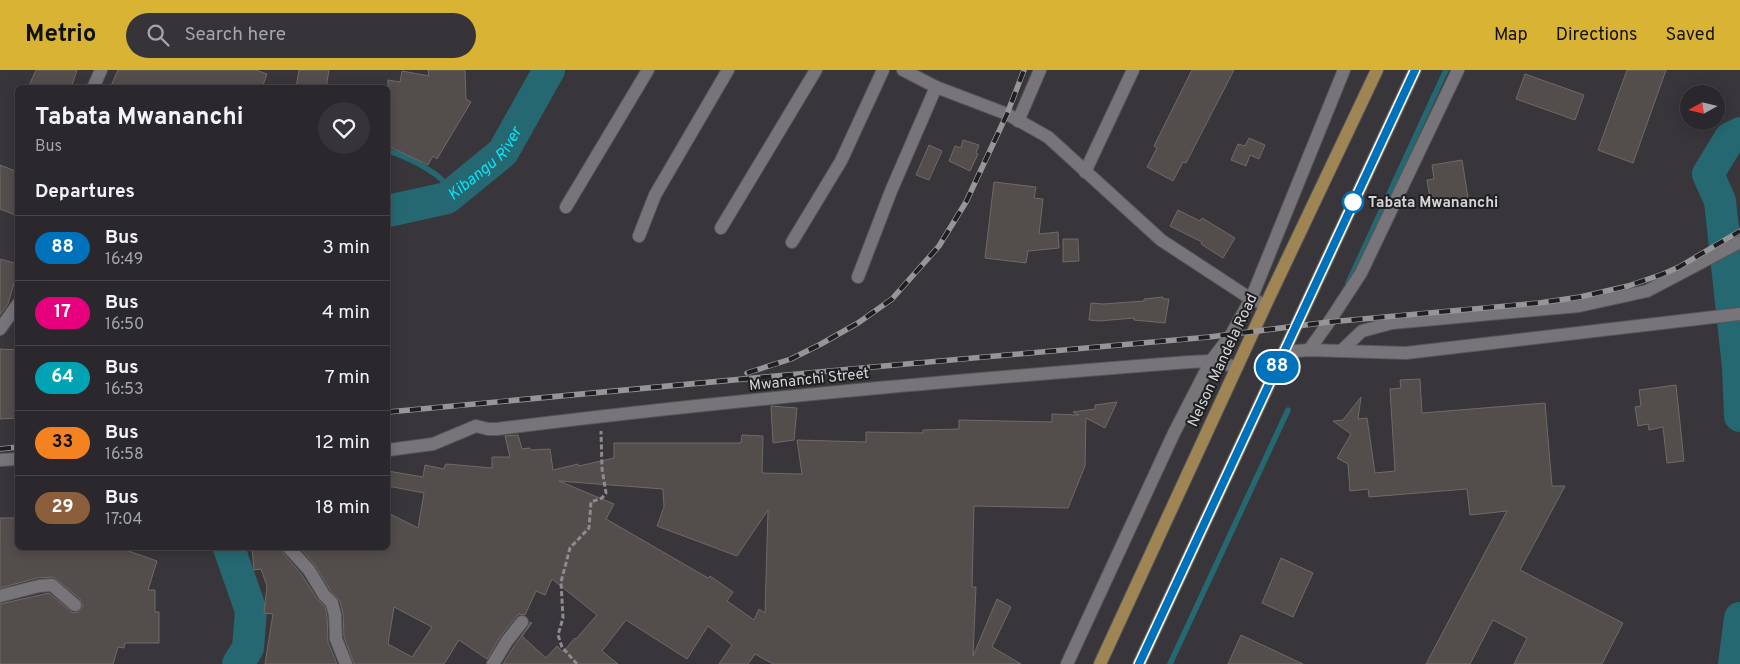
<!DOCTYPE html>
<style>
body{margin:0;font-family:Overpass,sans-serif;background:#363438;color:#f1f3f6;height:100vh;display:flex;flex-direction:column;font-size:19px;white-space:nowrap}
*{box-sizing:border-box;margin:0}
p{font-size:16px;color:#a5a6a9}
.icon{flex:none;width:28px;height:28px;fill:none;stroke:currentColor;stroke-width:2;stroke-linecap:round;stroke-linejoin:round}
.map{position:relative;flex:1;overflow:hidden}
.details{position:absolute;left:15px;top:15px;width:375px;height:465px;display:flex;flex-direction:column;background:#2a282c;border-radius:8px;box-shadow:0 2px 12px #0003,0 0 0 1px #464448}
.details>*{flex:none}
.badge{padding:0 10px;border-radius:16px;font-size:18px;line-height:32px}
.needle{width:32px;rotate:262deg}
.fabs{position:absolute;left:1680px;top:15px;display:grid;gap:10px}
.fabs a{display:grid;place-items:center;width:45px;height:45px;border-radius:50%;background:#2a282c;box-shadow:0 2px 12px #0003,0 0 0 1px #464448;font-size:25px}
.map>.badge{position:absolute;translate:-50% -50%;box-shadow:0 0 0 2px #fff}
h2{padding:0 20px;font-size:19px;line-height:45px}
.round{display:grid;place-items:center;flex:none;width:52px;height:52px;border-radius:26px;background:#363438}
.headline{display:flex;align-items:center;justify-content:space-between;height:85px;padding:0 20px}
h1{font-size:24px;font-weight:700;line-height:38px}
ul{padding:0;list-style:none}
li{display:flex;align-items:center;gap:15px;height:65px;padding:0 20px;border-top:1px solid #464448}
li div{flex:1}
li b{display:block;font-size:19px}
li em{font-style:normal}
li .badge{min-width:55px;font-weight:700;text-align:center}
header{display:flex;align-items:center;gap:30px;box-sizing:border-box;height:70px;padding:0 25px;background:#d9b334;color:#111}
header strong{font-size:24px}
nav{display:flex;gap:28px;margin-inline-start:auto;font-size:18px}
.search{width:350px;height:45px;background:#363438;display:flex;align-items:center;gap:12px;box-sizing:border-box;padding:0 18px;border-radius:28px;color:#a5a6a9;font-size:19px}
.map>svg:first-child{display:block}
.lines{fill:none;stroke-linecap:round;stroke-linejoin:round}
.stream{stroke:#256871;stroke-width:5.5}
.river{stroke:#256871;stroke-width:32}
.building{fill:#534e4c;stroke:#6f6a68;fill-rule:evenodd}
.minor-casing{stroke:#565557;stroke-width:14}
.major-casing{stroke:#565557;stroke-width:14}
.path{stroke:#8d8b8e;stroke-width:3;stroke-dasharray:5 2.5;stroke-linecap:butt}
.minor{stroke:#777579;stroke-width:12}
.major{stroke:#a08554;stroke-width:12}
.rail-casing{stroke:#969598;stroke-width:5.5}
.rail{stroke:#1f1e20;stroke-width:4;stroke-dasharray:11;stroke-linecap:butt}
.line-casing{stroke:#fff;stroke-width:11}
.line{stroke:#0072bc;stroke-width:8}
.stop-dot{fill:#fff;stroke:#0072bc;stroke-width:2.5}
.labels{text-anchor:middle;stroke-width:4;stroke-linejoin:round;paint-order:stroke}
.stop-label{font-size:15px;font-weight:bold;fill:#d5d4d6;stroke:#1f1e20;text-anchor:start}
.street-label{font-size:15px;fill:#d5d4d6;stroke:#1f1e20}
.water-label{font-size:16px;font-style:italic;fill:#0ae2f7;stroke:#1f1e20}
</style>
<header>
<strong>Metrio</strong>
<div class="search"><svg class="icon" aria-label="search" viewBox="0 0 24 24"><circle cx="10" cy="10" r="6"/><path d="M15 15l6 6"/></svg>Search here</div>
<nav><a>Map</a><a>Directions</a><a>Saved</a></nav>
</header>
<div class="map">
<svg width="1740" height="594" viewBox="0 0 1740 594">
<rect width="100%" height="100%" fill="#38363a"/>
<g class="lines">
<!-- stream -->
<g class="stream">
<path d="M388 81C403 85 434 100 445 113 448 116 449 120 450 124L447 128"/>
<polyline points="1348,213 1446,0"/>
<polyline points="1170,594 1288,340"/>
</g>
<!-- river -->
<g class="river">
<polyline points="1740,63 1730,68 1708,104 1720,131 1738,297 1740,346"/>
<path id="s1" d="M388 141 447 128 503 82 549 0"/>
<polyline points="229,478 251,541 248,578 238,594"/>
<polyline points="1734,594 1740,548"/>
</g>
</g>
<!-- building -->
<g class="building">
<polygon points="36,0 77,0 71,18 28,18"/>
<polygon points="118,0 256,0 267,4 262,18 110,18"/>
<polygon points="299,0 329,0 326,18 296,18"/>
<polygon points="428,0 465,0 466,29 471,32 437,89 433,86 428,95 388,76 388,10 400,12 402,1 429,6"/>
<polygon points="1192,0 1234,0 1186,93 1183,92 1173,111 1147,97 1157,78 1154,76"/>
<polygon points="1627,0 1666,0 1633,93 1598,80"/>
<polygon points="1525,4 1584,25 1575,50 1516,29"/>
<polygon points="1249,68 1265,75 1259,89 1250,85 1246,96 1231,90 1238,74 1245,76"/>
<polygon points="963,70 979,75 976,83 978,84 970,101 949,91 955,76 961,78"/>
<polygon points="929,75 942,81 929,110 916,105"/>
<polygon points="1462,90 1468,128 1431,134 1427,110 1434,109 1432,95"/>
<polygon points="0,95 18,102 18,146 0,139"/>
<polygon points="994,112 1036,117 1034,128 1043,129 1039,164 1058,162 1059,178 1028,181 1026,193 985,188"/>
<polygon points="1178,140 1200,151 1202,148 1235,168 1223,188 1201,174 1202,172 1170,156"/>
<polygon points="1063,169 1078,169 1079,191 1063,192"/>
<polygon points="0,189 18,194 18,200 8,234 0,245"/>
<polygon points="1163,227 1163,229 1169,229 1165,253 1134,250 1134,248 1099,251 1089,250 1091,233 1103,234 1144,231 1144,229"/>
<polygon points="0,279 18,280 18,348 0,349"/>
<polygon points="1420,309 1422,343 1545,333 1552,416 1565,416 1520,500 1623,553 1602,594 1514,594 1527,568 1493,550 1470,594 1426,594 1507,441 1470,445 1467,419 1369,427 1368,419 1350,421 1348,394 1337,388 1351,364 1333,351 1343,350 1361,327 1358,349 1367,348 1375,403 1395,401 1390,319 1401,318 1400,310"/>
<polygon points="1676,315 1684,391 1667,393 1663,357 1649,360 1648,354 1638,356 1635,337 1641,336 1639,320"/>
<path d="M1117 332 1105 358 1086 348 1085 396 1068 438 974 436 972 517H976L973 586 997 529 1011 537 992 577 1021 594H773L755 584 748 594H719L732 575 708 556 687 589 626 550 602 581 618 594H503L514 576 528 557 530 552 532 553 522 566 546 588 557 576 563 582 575 568 576 569 597 545 552 509 545 525 536 521 525 545 519 544 516 547 500 567 487 589 459 570 444 594H354L344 567 343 544 340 531 330 520 315 495 300 478H388V443L418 458 424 423 388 416V401L423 407 425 395 444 399 445 395 447 394 492 398V387H510L505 366 518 365 522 379 529 378 532 380 550 379 553 400 578 394 579 396 614 388V373H741L742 365 763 366 762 403 802 404 797 370 866 372V362L923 363V360L959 359V350L1052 352V344L1079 345 1073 342 1095 339V335ZM559 411 663 419 664 437 657 456 737 486 768 440 765 543 759 539 754 550 727 531 733 522 710 506 708 508 606 449 614 434ZM394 537 432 557 412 587 388 574Z"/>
<polygon points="771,336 797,338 794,370 773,373"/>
<polygon points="0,448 18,448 18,478 120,478 157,491 148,520 155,520 155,542 159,542 159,573 125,573 124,578 118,577 113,594 0,594 0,534 49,523 73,543 78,542 83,536 80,529 54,507 37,508 0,518"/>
<polygon points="252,478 281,478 283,483 302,505 317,529 325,537 327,546 328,572 337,594 265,594 273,544 264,543 267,516 261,499 254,500"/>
<polygon points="1281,488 1313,503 1293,547 1262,533"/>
<polygon points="1241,565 1303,594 1228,594"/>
</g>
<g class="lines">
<!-- minor casing -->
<g class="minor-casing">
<g id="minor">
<polyline points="903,0 936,17 1007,44 1048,67 1161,170 1251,229 1259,232"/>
<polyline points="93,18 101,0"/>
<polyline points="1018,51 1040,0"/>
<polyline points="1085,102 1133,0"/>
<polyline points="566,137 648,0"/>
<polyline points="721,158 816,0"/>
<polyline points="639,166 655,125 728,0"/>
<polyline points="792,172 841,91 883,0"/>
<polyline points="858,207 891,121 936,17"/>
<polyline points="0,259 18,234"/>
<polyline points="1309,280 1329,252 1361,203 1458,0"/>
<polyline points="1341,281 1362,261 1392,253 1579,236 1647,221 1740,172"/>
<polyline points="1284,282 1309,280 1406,283 1740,244"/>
<path d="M388 380 433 374 476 356 488 359H497C726 330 958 310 1189 292L1211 291 1237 297"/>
<polyline points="0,390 18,389"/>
<polyline points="289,478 309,500 324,525 332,533 335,545 336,569 346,594"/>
<polyline points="0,526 39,516 52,515 75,535"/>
<polyline points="493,594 507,571 522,552"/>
<polyline points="1067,594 1174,363 1211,291 1231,265 1251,229 1344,0"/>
</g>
</g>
<!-- major casing -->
<g class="major-casing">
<g id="major">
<polyline points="1100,594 1266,234 1377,0"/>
<polyline points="1139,594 1415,0"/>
</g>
</g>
<!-- path -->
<polyline class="path" points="577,594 562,577 558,565 563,548 561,512 570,478 589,458 591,432 602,428 606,423 602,399 601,361"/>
<!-- minor -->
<use href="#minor" class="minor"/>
<!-- major -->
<use href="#major" class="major"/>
<!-- rail casing -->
<g class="rail-casing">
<g id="rail">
<polyline points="747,303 791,289 821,274 858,253 892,229 939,176 966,132 1007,44 1024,0"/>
<polyline points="388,342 873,297 1209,267 1329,252 1539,233 1580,227 1628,216 1663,204 1679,197 1740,161"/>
<polyline points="0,379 18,377"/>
</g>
</g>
<!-- rail -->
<use href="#rail" class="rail"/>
</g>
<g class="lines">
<!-- line casing -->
<g class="line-casing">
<polyline id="line" points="1139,594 1415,0"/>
</g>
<!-- line -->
<use href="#line" class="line"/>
</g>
<!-- markers -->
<circle class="stop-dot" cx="1353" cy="132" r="10"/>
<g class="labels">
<!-- stop labels -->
<g class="stop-label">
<text x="1368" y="137">Tabata Mwananchi</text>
</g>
<!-- street labels -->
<g class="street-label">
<text transform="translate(1222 290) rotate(-65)" y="5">Nelson Mandela Road</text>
<text transform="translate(809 309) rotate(-6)" y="5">Mwananchi Street</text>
</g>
<!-- water labels -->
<g class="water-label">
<text dy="6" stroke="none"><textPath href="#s1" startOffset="112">Kibangu River</textPath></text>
</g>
</g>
</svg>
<div class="fabs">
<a><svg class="needle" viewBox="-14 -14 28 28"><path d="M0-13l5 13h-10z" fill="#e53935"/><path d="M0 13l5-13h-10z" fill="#a5a6a9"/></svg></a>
</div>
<b class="badge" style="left:1277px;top:297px;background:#0072bc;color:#fff">88</b>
<section class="details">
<div class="headline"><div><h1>Tabata Mwananchi</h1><p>Bus</p></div><a class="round"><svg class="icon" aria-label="heart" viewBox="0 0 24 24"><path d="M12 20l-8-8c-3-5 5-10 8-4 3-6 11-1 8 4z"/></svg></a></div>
<h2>Departures</h2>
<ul>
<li><span class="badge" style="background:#0072bc;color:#fff">88</span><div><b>Bus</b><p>16:49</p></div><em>3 min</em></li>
<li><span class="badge" style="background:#e6007e;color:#fff">17</span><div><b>Bus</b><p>16:50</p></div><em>4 min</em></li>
<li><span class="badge" style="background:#00a3b4;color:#fff">64</span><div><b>Bus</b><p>16:53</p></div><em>7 min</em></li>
<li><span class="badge" style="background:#f58220;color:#111">33</span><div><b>Bus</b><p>16:58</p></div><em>12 min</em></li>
<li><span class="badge" style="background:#8b5e3c;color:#fff">29</span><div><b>Bus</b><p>17:04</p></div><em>18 min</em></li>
</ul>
</section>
</div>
